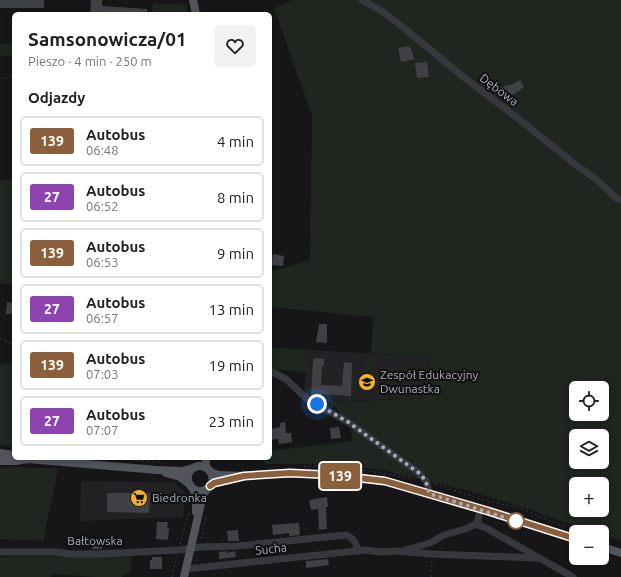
<!DOCTYPE html>
<html lang="pl">
<meta charset="utf-8">
<style>
body{margin:0;font-family:Ubuntu,sans-serif;background:#f2f2f2;color:#202124;height:100vh;display:flex;flex-direction:column;font-size:15px;white-space:nowrap}
*{box-sizing:border-box;margin:0}
p{font-size:13px;color:#757577}
.icon{flex:none;width:22px;height:22px;fill:none;stroke:currentColor;stroke-width:2;stroke-linecap:round;stroke-linejoin:round}
.map{position:relative;flex:1;overflow:hidden}
.sheet{position:absolute;left:12px;top:12px;width:260px;height:448px;display:flex;flex-direction:column;background:#fff;border-radius:6px;box-shadow:0 2px 6px #0003}
.sheet>*{flex:none}
.badge{padding:0 8px;border-radius:3px;font-size:14px;line-height:26px}
.fabs{position:absolute;left:569px;top:381px;display:grid;gap:8px}
.fabs a{display:grid;place-items:center;width:40px;height:40px;border-radius:6px;background:#fff;box-shadow:0 2px 6px #0003;font-size:20px}
.you{position:absolute;width:20px;height:20px;margin:-10px;border:3px solid #fff;border-radius:50%;background:#1a73e8;box-shadow:0 0 0 6px #1a73e833}
.map>.badge{position:absolute;translate:-50% -50%;box-shadow:0 0 0 2px #fff}
h2{padding:0 16px;font-size:15px;line-height:36px}
.round{display:grid;place-items:center;flex:none;width:42px;height:42px;border-radius:6px;background:#f2f2f2}
.overview{display:flex;align-items:center;justify-content:space-between;height:68px;padding:0 16px}
h1{font-size:19px;font-weight:700;line-height:30px}
ul{padding:0;list-style:none}
li{display:flex;align-items:center;gap:12px;height:50px;margin:0 8px 6px;padding:0 8px;border:2px solid #e0e0e0;border-radius:6px}
li div{flex:1}
li b{display:block;font-size:15px}
li em{font-style:normal}
li .badge{min-width:44px;font-weight:700;text-align:center}
.map>svg:first-child{display:block}
.built{fill:#222225}
.green{fill:#1e261f;fill-rule:evenodd}
.building{fill:#404145}
.lines{fill:none;stroke-linecap:round;stroke-linejoin:round}
.path{stroke:#3d3f44;stroke-width:1;stroke-dasharray:2 3;stroke-linecap:butt}
.minor{stroke:#37383d;stroke-width:7}
.major{stroke:#53555c;stroke-width:8}
.line-casing{stroke:#fff;stroke-width:9}
.line{stroke:#8b5e3c;stroke-width:6}
.walk{stroke:#a8adb8;stroke-width:4;stroke-dasharray:0 7.2}
.stop-dot{fill:#fff;stroke:#8b5e3c;stroke-width:2}
.labels{text-anchor:middle;stroke-width:4;stroke-linejoin:round;paint-order:stroke}
.street-label{font-size:12px;fill:#a8adb8;stroke:#111113}
.poi-label{font-size:12px;fill:#a8adb8;stroke:#111113;text-anchor:start}
</style>
<div class="map">
<svg width="621" height="577" viewBox="0 0 621 577">
<rect width="100%" height="100%" fill="#161618"/>
<!-- built -->
<g class="built">
<polygon points="308,350 430,357 428,398 319,402 311,398 304,393"/>
<polygon points="81,481 173,482 186,493 183,517 80,521"/>
</g>
<!-- green -->
<g class="green">
<path d="M293 0H621V541L602 535V532H592L526 508 461 489 382 470 344 466 315 464H264V458H270V451L352 441 351 429 348 422 331 402 427 398 430 357 371 353 373 317 270 307V272L310 260 312 116 274 8ZM576 388H602V414H576ZM576 436H602V462H576ZM576 484H602V510H576Z"/>
<polygon points="153,3 187,5 186,14 152,14"/>
<polygon points="0,44 14,44 14,55 0,56"/>
<polygon points="0,180 14,180 14,283 0,284"/>
<polygon points="270,347 308,350 307,372 270,369"/>
<polygon points="364,361 376,361 375,382 363,381"/>
<polygon points="0,363 14,364 14,447 0,445"/>
<polygon points="18,467 58,469 51,504 45,530 44,541 0,539 0,468"/>
<polygon points="132,555 130,573 123,575 122,577 96,577 52,574 51,577 0,577 0,557"/>
</g>
<!-- building -->
<g class="building">
<rect x="0" y="0" width="44" height="8"/>
<polygon points="91,0 102,0 102,6 147,9 147,14 90,14"/>
<polygon points="409,46 409,48 411,48 414,59 401,62 398,48"/>
<polygon points="427,62 429,77 417,78 415,63"/>
<polygon points="520,80 524,87 509,98 506,93 501,97 496,90 501,86 502,88 506,85 508,86 510,84 511,85"/>
<polygon points="273,254 284,256 283,266 271,265"/>
<polygon points="7,302 14,303 14,314 6,314"/>
<polygon points="319,324 327,324 327,343 316,342"/>
<polygon points="314,358 324,359 324,366 322,366 321,385 342,386 344,362 352,363 351,396 321,394 321,399 316,399 311,396 313,362"/>
<polygon points="285,422 286,433 291,433 292,442 279,444 278,439 270,440 270,429 280,427 280,423"/>
<polygon points="339,427 341,438 331,439 330,428"/>
<polygon points="107,493 150,493 149,513 107,512"/>
<polygon points="327,497 328,507 326,507 327,529 319,530 318,509 311,510 309,500"/>
<polygon points="157,522 168,522 167,527 169,528 168,540 156,539"/>
<polygon points="299,523 300,535 289,536 289,533 273,535 272,525"/>
<polygon points="238,530 239,541 228,541 227,531"/>
<rect x="92" y="540" width="10" height="9"/>
<polygon points="227,551 227,553 235,551 236,557 219,559 219,552"/>
<polygon points="152,557 162,557 162,569 150,569 150,560 152,560"/>
<polygon points="328,559 329,565 306,568 306,561"/>
</g>
<g class="lines">
<!-- path -->
<g class="path">
<polyline points="0,79 14,76"/>
<polyline points="0,339 14,344"/>
<polyline points="122,458 131,460 167,463"/>
<path d="M304 466C342 466 378 472 414 479"/>
<polyline points="435,484 483,500 520,508 550,521 580,532"/>
<polyline points="201,539 206,519 206,515"/>
<polyline points="180,544 189,512"/>
<polyline points="196,561 198,554"/>
<polyline points="172,577 177,556"/>
<polyline points="431,577 432,561"/>
</g>
<!-- minor -->
<g class="minor">
<polyline points="362,0 383,12 405,29 466,79 520,120 576,165 596,179 616,198 621,200"/>
<polyline points="270,372 272,372 286,379 307,399 348,422 419,473 426,481 430,494"/>
<polyline points="480,509 478,520 476,524 488,529 573,577"/>
<polyline points="405,550 430,543 444,535 465,529 476,524"/>
<path d="M0 552H56L71 554H97L179 550 201 547 238 546 346 535C354 538 356 544 359 551"/>
<polyline points="186,569 366,550 380,552 396,551 432,554 538,558"/>
</g>
<!-- major -->
<g class="major">
<polyline points="193,0 196,14"/>
<polyline points="0,453 14,455"/>
<polyline points="206,458 206,464 207,468"/>
<polyline points="0,461 16,461 28,459 157,470 182,471 193,468"/>
<polyline points="210,471 213,473 219,475 244,476 290,473 332,475 385,481 430,494 576,539"/>
<polyline points="166,473 180,477 188,483"/>
<polyline points="210,485 214,483 236,478"/>
<polyline points="193,489 196,496 196,512"/>
<polyline points="602,547 621,553"/>
<path d="M184 577 203 495C205 490 210 487 212 482 215 472 204 463 195 467 180 474 191 498 207 489"/>
</g>
</g>
<g class="lines">
<!-- line casing -->
<g class="line-casing">
<polyline id="line" points="210,486 214,483 244,476 290,473 332,475 385,481 488,511 576,539"/>
</g>
<!-- line -->
<use href="#line" class="line"/>
<!-- walk -->
<polyline class="walk" points="317,404 348,422 419,473 426,481 427,487 430,494 516,521"/>
</g>
<!-- icons -->
<defs>
<g id="school-disc" transform="scale(0.9)"><circle r="9.5" fill="#f2b134" stroke="#111113"/><path d="M0-5L7-2L0 1L-7-2ZM-4 1L0 2.5L4 1V4Q0 6-4 4Z" fill="#111"/></g>
<g id="supermarket-disc" transform="scale(0.9)"><circle r="9.5" fill="#f2b134" stroke="#111113"/><path d="M-6-5.5h2.5l.6 2H6L4.5 2H-2.5L-4.4-4H-6ZM-1.5 3.2a1.3 1.3 0 1 0 .1 0ZM3 3.2a1.3 1.3 0 1 0 .1 0Z" fill="#111"/></g>
</defs>
<g fill-rule="evenodd">
<use href="#school-disc" x="367" y="382"/>
<use href="#supermarket-disc" x="139" y="498"/>
</g>
<!-- markers -->
<circle class="stop-dot" cx="516" cy="521" r="8"/>
<g class="labels">
<!-- street labels -->
<g class="street-label">
<text transform="translate(499 90) rotate(37)" y="4">Dębowa</text>
<text x="95" y="545">Bałtowska</text>
<text transform="translate(271 549) rotate(-6)" y="4">Sucha</text>
</g>
<!-- poi labels -->
<g class="poi-label">
<text x="380" y="379">Zespół Edukacyjny<tspan x="380" dy="14">Dwunastka</tspan></text>
<text x="152" y="502">Biedronka</text>
</g>
</g>
</svg>
<div class="fabs">
<a><svg class="icon" aria-label="locate" viewBox="0 0 24 24"><circle cx="12" cy="12" r="6"/><path d="M12 2v4M12 18v4M2 12h4M18 12h4"/></svg></a>
<a><svg class="icon" aria-label="layers" viewBox="0 0 24 24"><path d="M12 4l9 5-9 5-9-5zM3 14l9 5 9-5"/></svg></a>
<a>+</a>
<a>−</a>
</div>
<div class="you" style="left:317px;top:404px"></div>
<b class="badge" style="left:340px;top:476px;background:#8b5e3c;color:#fff">139</b>
<section class="sheet">
<div class="overview"><div><h1>Samsonowicza/01</h1><p>Pieszo · 4 min · 250 m</p></div><a class="round"><svg class="icon" aria-label="heart" viewBox="0 0 24 24"><path d="M12 20l-8-8c-3-5 5-10 8-4 3-6 11-1 8 4z"/></svg></a></div>
<h2>Odjazdy</h2>
<ul>
<li><span class="badge" style="background:#8b5e3c;color:#fff">139</span><div><b>Autobus</b><p>06:48</p></div><em>4 min</em></li>
<li><span class="badge" style="background:#8e44ad;color:#fff">27</span><div><b>Autobus</b><p>06:52</p></div><em>8 min</em></li>
<li><span class="badge" style="background:#8b5e3c;color:#fff">139</span><div><b>Autobus</b><p>06:53</p></div><em>9 min</em></li>
<li><span class="badge" style="background:#8e44ad;color:#fff">27</span><div><b>Autobus</b><p>06:57</p></div><em>13 min</em></li>
<li><span class="badge" style="background:#8b5e3c;color:#fff">139</span><div><b>Autobus</b><p>07:03</p></div><em>19 min</em></li>
<li><span class="badge" style="background:#8e44ad;color:#fff">27</span><div><b>Autobus</b><p>07:07</p></div><em>23 min</em></li>
</ul>
</section>
</div>
